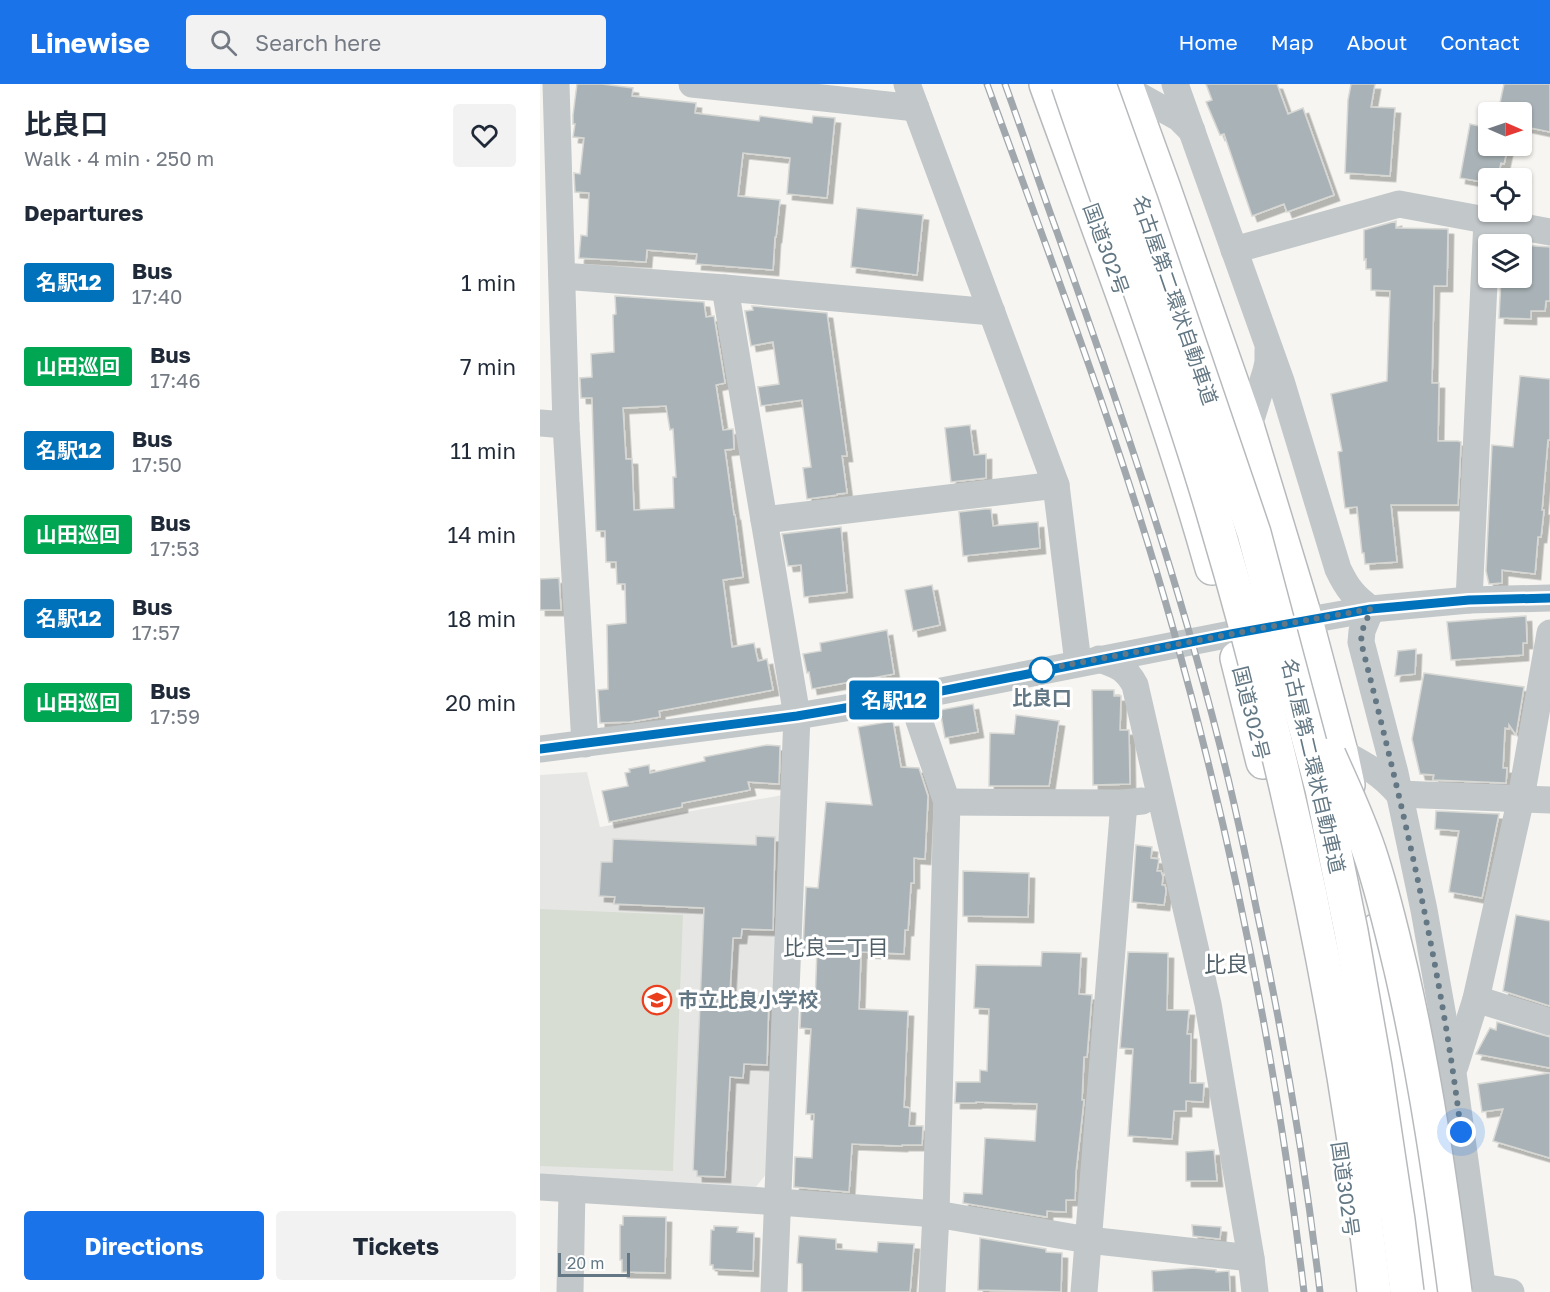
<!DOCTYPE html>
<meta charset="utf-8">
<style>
body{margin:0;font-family:"Golos Text","Noto Sans JP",sans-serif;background:#f2f2f3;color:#1f2937;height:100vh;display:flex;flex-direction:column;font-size:22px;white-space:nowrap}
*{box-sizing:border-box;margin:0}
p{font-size:20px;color:#747a83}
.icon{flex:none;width:33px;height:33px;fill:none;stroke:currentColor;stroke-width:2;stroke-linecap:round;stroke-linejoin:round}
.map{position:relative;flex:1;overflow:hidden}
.panel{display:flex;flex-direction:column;background:#fff;width:540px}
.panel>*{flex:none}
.badge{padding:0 12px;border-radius:4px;font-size:21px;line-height:39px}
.needle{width:39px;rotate:92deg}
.tools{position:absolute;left:938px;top:18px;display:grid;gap:12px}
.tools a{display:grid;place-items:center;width:54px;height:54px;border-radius:6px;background:#fff;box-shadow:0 2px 4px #0004;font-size:30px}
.scale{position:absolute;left:18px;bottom:15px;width:72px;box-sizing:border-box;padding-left:6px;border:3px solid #637884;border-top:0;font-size:16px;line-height:21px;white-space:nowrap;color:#637884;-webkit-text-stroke:4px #fff;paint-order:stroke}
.you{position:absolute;width:30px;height:30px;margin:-15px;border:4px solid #fff;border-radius:50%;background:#1a73e8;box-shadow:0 0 0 9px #1a73e833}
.map>.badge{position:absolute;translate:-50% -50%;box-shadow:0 0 0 3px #fff}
h2{padding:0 24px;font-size:22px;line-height:54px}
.round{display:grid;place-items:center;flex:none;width:63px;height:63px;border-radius:6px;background:#f2f2f3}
.overview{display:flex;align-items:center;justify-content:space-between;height:102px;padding:0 24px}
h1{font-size:28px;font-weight:700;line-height:45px}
.cta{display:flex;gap:12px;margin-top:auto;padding:12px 24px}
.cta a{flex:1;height:69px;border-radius:6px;background:#1a73e8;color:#fff;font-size:24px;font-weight:700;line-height:69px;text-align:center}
.cta a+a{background:#f2f2f3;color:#1f2937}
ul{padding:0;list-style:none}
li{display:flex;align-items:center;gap:18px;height:84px;padding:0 24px}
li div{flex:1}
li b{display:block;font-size:22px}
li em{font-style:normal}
li .badge{min-width:66px;font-weight:700;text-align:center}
header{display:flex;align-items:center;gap:36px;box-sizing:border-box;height:84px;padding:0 30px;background:#1a73e8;color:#fff}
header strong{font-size:28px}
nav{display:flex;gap:33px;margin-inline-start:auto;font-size:21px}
.search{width:420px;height:54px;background:#f2f2f3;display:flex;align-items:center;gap:15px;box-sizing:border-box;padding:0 21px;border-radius:6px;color:#747a83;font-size:22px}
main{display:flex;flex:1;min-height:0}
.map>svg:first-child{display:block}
.built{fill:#e6e7e5}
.green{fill:#d7ddd2}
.building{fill:#a9b3b7;stroke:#d7d7d4;stroke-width:1.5;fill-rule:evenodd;filter:url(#shadow)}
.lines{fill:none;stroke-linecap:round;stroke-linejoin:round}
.highway-casing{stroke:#b7babd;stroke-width:36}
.minor{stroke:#c2c7c9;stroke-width:27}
.highway{stroke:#fff;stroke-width:33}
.rail-casing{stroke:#a0a8ad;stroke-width:7}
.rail{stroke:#fff;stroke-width:4.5;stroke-dasharray:14;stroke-linecap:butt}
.highway-bridge-casing{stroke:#b7babd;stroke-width:36;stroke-linecap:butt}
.highway-bridge{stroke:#fff;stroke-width:33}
.line-casing{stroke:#fff;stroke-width:14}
.line{stroke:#0072bc;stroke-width:9}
.walk{stroke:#637884;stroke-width:6;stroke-dasharray:0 10.8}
.stop-dot{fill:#fff;stroke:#0072bc;stroke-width:3}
.labels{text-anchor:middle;stroke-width:6;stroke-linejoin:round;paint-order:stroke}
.street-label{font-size:20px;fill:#637884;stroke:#fff}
.stop-label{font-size:20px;font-weight:bold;fill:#637884;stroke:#fff}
.poi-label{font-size:20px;font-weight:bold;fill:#637884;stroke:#fff;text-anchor:start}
.neighbourhood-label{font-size:21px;fill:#516069;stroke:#fff}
.quarter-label{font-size:22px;fill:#516069;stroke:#fff}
</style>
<header>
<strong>Linewise</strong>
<div class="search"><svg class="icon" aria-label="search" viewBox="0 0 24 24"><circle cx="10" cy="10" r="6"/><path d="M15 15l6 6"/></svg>Search here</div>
<nav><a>Home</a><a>Map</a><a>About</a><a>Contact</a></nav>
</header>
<main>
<section class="panel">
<div class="overview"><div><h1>比良口</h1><p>Walk · 4 min · 250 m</p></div><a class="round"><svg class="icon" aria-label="heart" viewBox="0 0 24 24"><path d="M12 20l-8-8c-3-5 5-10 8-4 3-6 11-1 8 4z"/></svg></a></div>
<h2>Departures</h2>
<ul>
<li><span class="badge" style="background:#0072bc;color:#fff">名駅12</span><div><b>Bus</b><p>17:40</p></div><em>1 min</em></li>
<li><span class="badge" style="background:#00a651;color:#fff">山田巡回</span><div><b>Bus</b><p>17:46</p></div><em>7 min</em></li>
<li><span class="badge" style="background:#0072bc;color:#fff">名駅12</span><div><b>Bus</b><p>17:50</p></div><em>11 min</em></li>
<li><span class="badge" style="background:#00a651;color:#fff">山田巡回</span><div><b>Bus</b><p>17:53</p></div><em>14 min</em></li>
<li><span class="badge" style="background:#0072bc;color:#fff">名駅12</span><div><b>Bus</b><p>17:57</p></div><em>18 min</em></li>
<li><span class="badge" style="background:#00a651;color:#fff">山田巡回</span><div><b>Bus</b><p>17:59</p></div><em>20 min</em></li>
</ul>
<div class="cta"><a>Directions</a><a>Tickets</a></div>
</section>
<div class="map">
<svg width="1010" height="1208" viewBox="0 0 1010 1208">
<defs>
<filter id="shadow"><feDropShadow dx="5.5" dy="5.5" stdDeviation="0" flood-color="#0004"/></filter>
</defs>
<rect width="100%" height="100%" fill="#f6f5f1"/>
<!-- built -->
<polygon class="built" points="47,688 60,743 243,711 227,1089 215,1104 0,1091 0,691"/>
<!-- green -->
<polygon class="green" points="0,825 143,831 133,1087 0,1082"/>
<!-- building -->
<g class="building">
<polygon points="37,0 62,0 93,4 92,12 156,19 155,29 219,37 220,32 272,39 273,32 295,34 287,114 247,110 250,74 203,69 198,112 240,116 236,153 235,153 233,186 156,180 157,170 107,166 106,178 39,174 41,151 47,152 49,109 35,108 34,89 40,90 44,54 33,53 35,40 33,40 33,31"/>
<polygon points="666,0 737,0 748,30 763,24 794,111 747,128 744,120 712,132 684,50 680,51 666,18 672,16"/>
<polygon points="811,0 835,0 831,23 855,24 850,92 805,89 808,16"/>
<polygon points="964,0 1010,0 1010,48 981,42 981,28 958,28"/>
<polygon points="930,40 948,44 948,62 968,62 964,80 961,79 959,88 954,87 953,94 948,94 948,99 920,94"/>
<polygon points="317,124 383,131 377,191 311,183"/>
<polygon points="856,137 856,144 908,145 907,202 894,202 892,299 899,299 898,357 918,357 921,358 918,421 851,421 857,478 825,480 824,469 822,469 817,423 805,424 798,368 802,367 791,310 847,297 850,207 831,206 831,185 826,185 826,175 824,176 824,146"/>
<polygon points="981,161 1010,163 1010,217 1006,217 1005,227 991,227 991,235 959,234 961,194 981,194"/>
<path d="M75 212 164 218 166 233 174 232 185 299 176 301 183 346 193 345 194 365 185 366 194 431H195L203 493 183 496 192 563 214 559 218 577 227 575 233 606 119 627 120 633 90 638 60 639 58 606 68 605 67 541 86 539 85 500H77L76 478H66L65 447H56L52 314H41L40 294 52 293 51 270 74 268 73 231 76 230ZM126 322 130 346 133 345 136 393H133L134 424 94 426 92 375H86L83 324Z"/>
<polygon points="212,222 287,229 307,372 302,372 307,409 297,410 297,411 267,415 263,384 271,383 262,316 221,322 218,303 239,300 233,258 211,262 205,227 213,226"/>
<polygon points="980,292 1010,295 1010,356 1008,356 1002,426 1004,426 1001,453 998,453 995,490 962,486 962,499 949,500 946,487 952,361 973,363"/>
<polygon points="430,341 434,371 446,370 446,394 411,398 405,344"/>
<polygon points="445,425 451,425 453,442 498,438 500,464 423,472 419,428"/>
<polygon points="301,443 307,508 264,513 261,481 248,482 242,450"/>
<polygon points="19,494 21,526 0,526 0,495"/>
<polygon points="392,501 400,541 373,547 365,506"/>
<polygon points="986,532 987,559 983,559 983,571 911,576 907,538"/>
<polygon points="347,546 354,590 272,605 269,588 267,589 263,570 281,567 280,559"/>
<polygon points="876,565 875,590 855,592 858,567"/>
<polygon points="884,589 984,603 976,651 969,641 969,645 965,644 963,684 967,684 966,699 893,696 894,691 880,690 872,655"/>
<polygon points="552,606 574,606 574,612 581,612 580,646 589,646 590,700 553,701"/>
<polygon points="433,620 438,648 405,654 400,626"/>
<polygon points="476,631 519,637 509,702 449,702 450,649 474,650"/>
<polygon points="353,637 361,683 379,684 388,712 385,775 374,774 374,799 371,799 368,846 365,846 364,870 321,868 319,925 368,927 364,1023 370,1024 369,1042 383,1042 382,1061 362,1061 362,1062 312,1060 309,1108 254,1103 255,1073 272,1074 274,1030 266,1030 271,945 260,944 261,919 275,920 277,865 263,865 266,803 278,804 286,718 332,721 318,643"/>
<polygon points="227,661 240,662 239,700 208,698 210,706 142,719 142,723 69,738 62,707 88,702 85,689 90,688 89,685 109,681 110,689 165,677 164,673"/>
<polygon points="896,727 959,730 942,814 909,808 919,747 895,745"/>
<polygon points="216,752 235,753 233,846 202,845 201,854 193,854 190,909 229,911 227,981 204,980 203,994 190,993 185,1093 157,1092 157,1087 153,1086 164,824 74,820 75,813 59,812 61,778 72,778 73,755 216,761"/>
<polygon points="596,761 612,763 611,774 619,775 617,787 621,787 623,793 622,801 625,801 626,807 624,821 592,818"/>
<polygon points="423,787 489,789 488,833 423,832"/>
<polygon points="976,831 1010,837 1010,922 963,907"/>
<polygon points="502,868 541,869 539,910 552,911 547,973 544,973 542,1016 544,1016 536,1088 535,1116 526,1116 526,1128 507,1127 507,1133 423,1119 424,1109 442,1110 445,1054 495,1057 497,1020 436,1018 436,1019 415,1019 416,998 440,998 440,986 447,987 449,925 434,924 436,881 501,882"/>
<polygon points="588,868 628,869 627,926 649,926 647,950 651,950 650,999 664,999 663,1018 646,1017 646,1027 634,1027 632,1055 588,1052 593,965 580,964"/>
<polygon points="957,938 1010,953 1010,984 936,970 950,944 956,946"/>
<polygon points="1010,989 1010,1074 953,1057 963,1025 942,1028 938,1000"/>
<polygon points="674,1066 677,1097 646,1097 646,1068"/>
<polygon points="83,1132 126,1133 125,1189 82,1188 82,1176 80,1176 80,1141 83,1141"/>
<polygon points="652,1141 681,1143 680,1155 653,1152"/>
<polygon points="174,1142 198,1143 197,1148 214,1149 213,1187 173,1185 173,1181 170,1181 171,1146 174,1146"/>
<polygon points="259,1152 296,1155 296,1165 337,1168 338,1158 374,1160 370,1208 262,1208 262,1180 257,1179"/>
<polygon points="440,1154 506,1165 506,1168 522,1169 521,1208 438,1206"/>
<polygon points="654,1184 676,1186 676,1188 689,1187 690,1208 613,1208 612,1187"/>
</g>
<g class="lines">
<!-- highway casing -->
<g class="highway-casing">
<g id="highway">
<path d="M506 0C564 160 626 320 672 484"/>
<polyline points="586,0 623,102 708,345 766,536 801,668 808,701"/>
<polyline points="697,574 723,678"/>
<path d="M837 846C859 966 883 1086 897 1208"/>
</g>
</g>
<!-- minor -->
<g class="minor">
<polyline points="16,0 26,341 45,660"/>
<polyline points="152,0 376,24"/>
<polyline points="367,0 516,401 538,579"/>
<path d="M635 0 741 297 798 485C807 504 814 513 831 525"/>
<polyline points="587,5 639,34 652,47"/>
<polyline points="694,166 859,120 1010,148"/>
<polyline points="22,192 185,204 452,228"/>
<polyline points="185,204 257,632 234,1208"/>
<polyline points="0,339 26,341"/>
<polyline points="708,345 726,287 728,278 728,266"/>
<polyline points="224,436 516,401"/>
<polyline points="929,516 947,136"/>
<polyline points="831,525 822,547 821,558 855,689 884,826 913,989 943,1208"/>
<path d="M559 575C577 581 586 584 595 601L668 920 711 1174 715 1208"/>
<polyline points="371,613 407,718 396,1130 392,1208"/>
<polyline points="0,665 257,632 371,613 691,550 831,525 929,516 1010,514"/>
<path d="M801 668C825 681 841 689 859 710L1010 716"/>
<polyline points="407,718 584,719 602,717"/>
<polyline points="936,915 1010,938"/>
<polyline points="915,982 936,915 981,714 1010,549"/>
<polyline points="0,1103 239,1118 396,1130 548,1156 711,1174"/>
<polyline points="943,1203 971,1208"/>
<polyline points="30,1208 32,1105"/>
<polyline points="544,1208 584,719"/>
</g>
<!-- highway -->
<use href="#highway" class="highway"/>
<!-- rail casing -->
<g class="rail-casing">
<g id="rail">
<path d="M447 0C513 181 582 362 634 548 694 764 738 985 764 1208"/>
<path d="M465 0C483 49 499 99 517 148 577 316 635 485 679 658 693 712 705 768 716 823 743 950 765 1079 780 1208"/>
</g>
</g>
<!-- rail -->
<use href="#rail" class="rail"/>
<!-- highway-bridge casing -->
<g class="highway-bridge-casing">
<g id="highway-bridge">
<path d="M528 0C576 142 630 284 673 428 749 683 804 944 834 1208"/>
<polyline points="559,0 601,117 714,449 782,705 811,847 835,983 858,1136 867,1208"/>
<path d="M789 671C804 705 821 740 832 776 844 813 853 852 862 890 886 995 901 1101 915 1208"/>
</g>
</g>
<!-- highway-bridge -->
<use href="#highway-bridge" class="highway-bridge"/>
</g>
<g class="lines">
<!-- line casing -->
<g class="line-casing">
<polyline id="line" points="0,665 257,632 371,613 691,550 831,525 929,516 1010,514"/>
</g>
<!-- line -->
<use href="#line" class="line"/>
<!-- walk -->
<path class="walk" d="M502 586 496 587 728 543 831 525 822 547 821 558C862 719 901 882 921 1048"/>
</g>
<!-- icons -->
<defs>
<g id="school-ring" transform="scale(1.5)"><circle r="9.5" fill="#fff" stroke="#ea3e1d" stroke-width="1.5"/><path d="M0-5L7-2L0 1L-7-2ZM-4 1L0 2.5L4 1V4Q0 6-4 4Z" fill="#ea3e1d"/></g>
</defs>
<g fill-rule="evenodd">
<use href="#school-ring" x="117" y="916"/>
</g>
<!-- markers -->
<circle class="stop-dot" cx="502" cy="586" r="12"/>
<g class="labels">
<!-- street labels -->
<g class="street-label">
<text transform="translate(566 165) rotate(70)" y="7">国道302号</text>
<text transform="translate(635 216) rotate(71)" y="7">名古屋第二環状自動車道</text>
<text transform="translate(711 629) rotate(76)" y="7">国道302号</text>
<text transform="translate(773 682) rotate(77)" y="7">名古屋第二環状自動車道</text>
<text transform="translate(805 1105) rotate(82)" y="7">国道302号</text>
</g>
<!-- stop labels -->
<g class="stop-label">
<text x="502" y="621">比良口</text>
</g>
<!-- poi labels -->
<g class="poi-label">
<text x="138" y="923">市立比良小学校</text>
</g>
<!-- neighbourhood labels -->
<g class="neighbourhood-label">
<text x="296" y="871">比良二丁目</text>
</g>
<!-- quarter labels -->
<g class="quarter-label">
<text x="686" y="888">比良</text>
</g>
</g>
</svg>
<div class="tools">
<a><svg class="needle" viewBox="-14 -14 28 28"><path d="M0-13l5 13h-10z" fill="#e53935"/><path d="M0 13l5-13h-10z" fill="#747a83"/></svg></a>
<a><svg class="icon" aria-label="locate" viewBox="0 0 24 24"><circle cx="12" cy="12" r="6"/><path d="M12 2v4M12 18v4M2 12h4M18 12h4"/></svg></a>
<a><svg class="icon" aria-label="layers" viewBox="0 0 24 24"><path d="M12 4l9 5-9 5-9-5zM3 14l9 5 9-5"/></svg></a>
</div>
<div class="scale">20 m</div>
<div class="you" style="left:921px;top:1048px"></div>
<b class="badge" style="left:354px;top:616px;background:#0072bc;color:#fff">名駅12</b>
</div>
</main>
